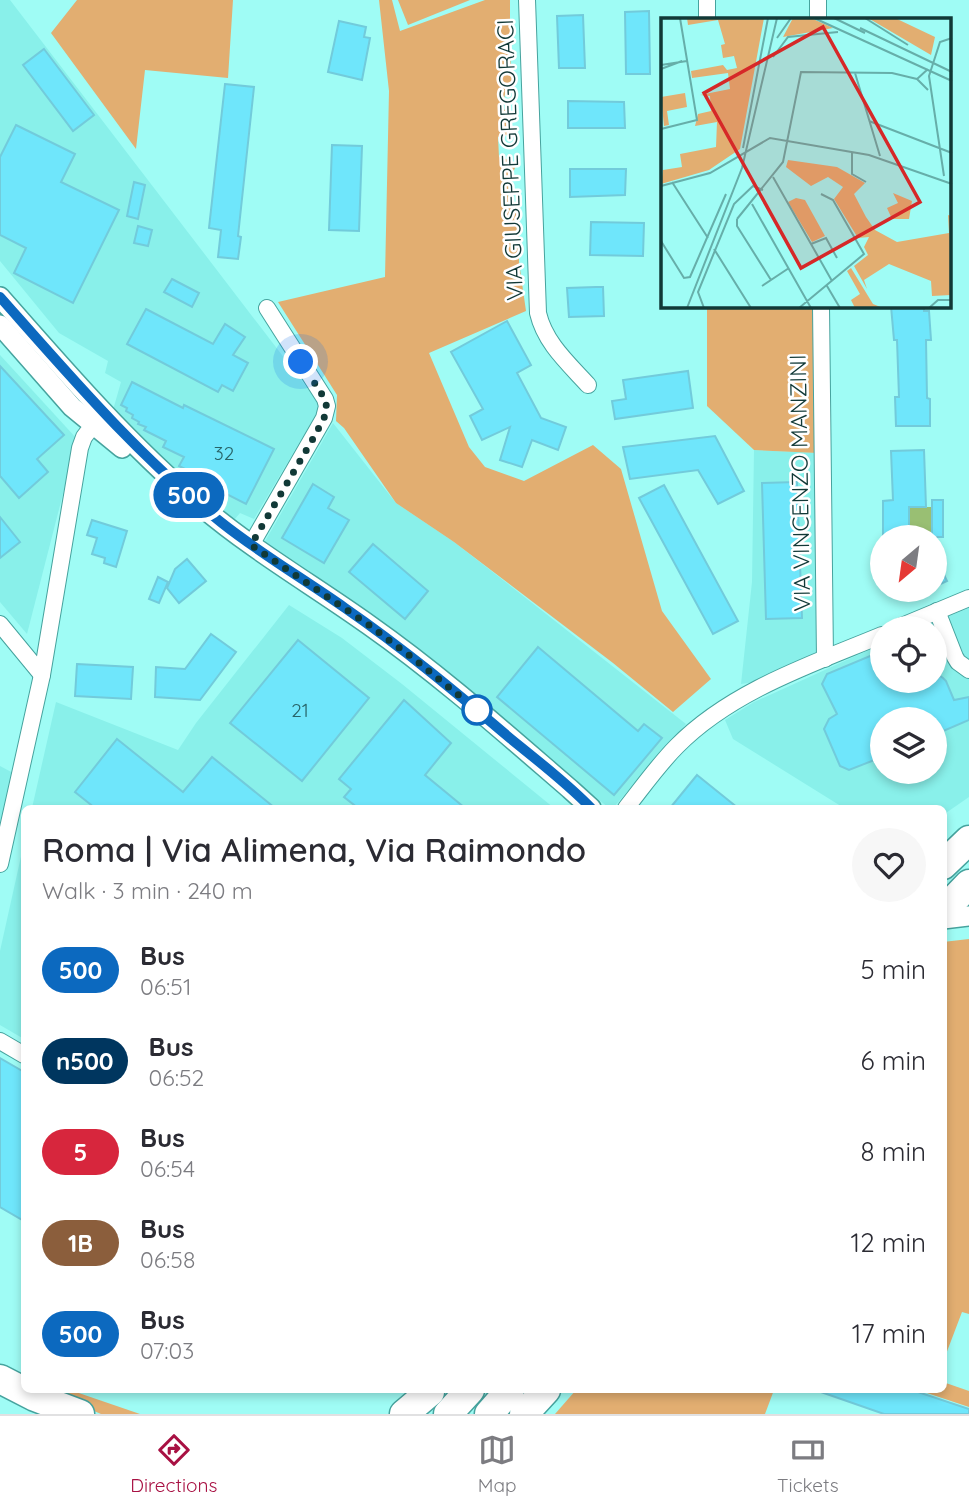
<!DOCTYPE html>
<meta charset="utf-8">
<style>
body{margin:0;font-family:Quicksand,sans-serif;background:#f7f7f7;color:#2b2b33;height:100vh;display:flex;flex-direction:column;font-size:26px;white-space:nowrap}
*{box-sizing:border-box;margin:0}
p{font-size:23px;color:#7c7c81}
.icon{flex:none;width:38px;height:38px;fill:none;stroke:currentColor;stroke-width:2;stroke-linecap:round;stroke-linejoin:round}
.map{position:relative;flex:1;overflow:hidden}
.drawer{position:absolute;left:21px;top:805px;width:926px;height:588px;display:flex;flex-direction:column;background:#fff;border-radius:10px;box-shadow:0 4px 10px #0003}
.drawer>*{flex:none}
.badge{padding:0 14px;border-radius:23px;font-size:24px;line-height:46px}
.needle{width:46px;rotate:209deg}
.tools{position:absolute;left:870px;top:525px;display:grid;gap:14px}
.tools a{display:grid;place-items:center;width:77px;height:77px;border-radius:50%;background:#fff;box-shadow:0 4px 10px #0003;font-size:35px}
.you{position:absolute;width:35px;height:35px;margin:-18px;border:5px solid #fff;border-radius:50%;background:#1a73e8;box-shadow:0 0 0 10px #1a73e833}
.map>.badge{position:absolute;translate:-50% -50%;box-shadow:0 0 0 4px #fff}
.round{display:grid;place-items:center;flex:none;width:74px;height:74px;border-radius:37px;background:#f7f7f7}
.summary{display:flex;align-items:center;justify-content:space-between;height:119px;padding:0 21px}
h1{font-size:33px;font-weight:600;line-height:52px}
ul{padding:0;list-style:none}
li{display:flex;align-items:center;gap:21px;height:91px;padding:0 21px}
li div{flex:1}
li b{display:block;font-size:26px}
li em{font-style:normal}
li .badge{min-width:77px;font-weight:700;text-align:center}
.dock{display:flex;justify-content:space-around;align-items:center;height:98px;border-top:2px solid #e1e1e2;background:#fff;font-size:19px;color:#7c7c81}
.dock a{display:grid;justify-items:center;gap:4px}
.dock .active{color:#a81143}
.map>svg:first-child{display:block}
.built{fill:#89f0ea;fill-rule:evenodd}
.green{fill:#e2ae71}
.water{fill:#99bf73}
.building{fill:#6fe6fb;stroke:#72cbdb;stroke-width:2}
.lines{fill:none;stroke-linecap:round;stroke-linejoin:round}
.minor-casing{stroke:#46a39e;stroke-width:18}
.tertiary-casing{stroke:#46a39e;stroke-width:22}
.motorway-casing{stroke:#46a39e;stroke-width:31}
.minor{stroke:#fff;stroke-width:16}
.tertiary{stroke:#fff;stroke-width:19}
.motorway{stroke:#fff;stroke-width:28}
.line-casing{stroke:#fff;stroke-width:16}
.line{stroke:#0c69bf;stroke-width:10}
.walk{stroke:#113937;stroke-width:7;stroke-dasharray:0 12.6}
.stop-dot{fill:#fff;stroke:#0c69bf;stroke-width:3.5}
.labels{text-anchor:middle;stroke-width:5;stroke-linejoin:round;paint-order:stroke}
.number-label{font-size:19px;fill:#286468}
.street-label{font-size:23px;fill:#113937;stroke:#fff}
.inset-road{fill:none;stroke:#66aea9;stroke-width:2}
.view{fill:#d62828;fill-opacity:0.15;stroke:#d62828;stroke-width:3.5}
.inset-edge{fill:none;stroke:#113937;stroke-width:3.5}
</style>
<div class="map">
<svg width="969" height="1414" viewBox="0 0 969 1414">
<rect width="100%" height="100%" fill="#9ffcf5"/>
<!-- built -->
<g class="built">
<polygon points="0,0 10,0 321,406 254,519 240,513 234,520 191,486 113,410 121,382 105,373 108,361 59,333 0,261"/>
<polygon points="0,355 77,439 27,634 0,602"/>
<polygon points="333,423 396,503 454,542 503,580 686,724 613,808 609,808 434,666 264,543"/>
<polygon points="754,450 817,453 818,653 755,682 741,684 752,582"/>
<polygon points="289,605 342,638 402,684 554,808 32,808 56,702 178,750 196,723"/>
<path d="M969 608V797L943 815V808H844L733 739 725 720 754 702 882 644V681H934V628H919ZM882 719H934V772H882Z"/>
<polygon points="0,766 15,774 0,825"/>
<polygon points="24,843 24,1039 0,1025 0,951"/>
</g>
<!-- green -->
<g class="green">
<polygon points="77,0 233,0 228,78 145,70 136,149 51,33"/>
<polygon points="379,0 392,0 400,31 485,0 510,0 510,53 512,81 505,94 503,106 511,125 511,134 498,137 499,157 510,160 515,168 509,181 508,196 518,210 519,262 526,311 429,353 469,447 485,467 524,481 593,445 621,469 662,611 711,679 673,712 613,663 454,542 396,503 344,428 336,421 337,395 278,302 385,277 389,91"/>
<polygon points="398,0 470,0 408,25"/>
<polygon points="707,306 815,306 817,453 754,450 707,406"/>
<polygon points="969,939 969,1314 962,1312 943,1362 943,942"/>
<polygon points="943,1382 969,1391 969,1407 918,1390 943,1390"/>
<polygon points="46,1390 70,1390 140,1414 101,1414"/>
<polygon points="576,1390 774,1390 765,1414 555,1414"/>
</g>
<!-- water -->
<rect class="water" x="909" y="507" width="23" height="30"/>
<!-- building -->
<g class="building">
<polygon points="649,11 650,74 626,74 625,12"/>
<polygon points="583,15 585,68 559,68 557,16"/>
<polygon points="339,21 366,27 364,37 370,38 362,80 328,72"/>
<polygon points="44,49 94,115 73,131 23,65"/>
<polygon points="225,84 254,87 238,236 241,237 238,259 218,257 221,230 209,228"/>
<polygon points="568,101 624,102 625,128 568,128"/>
<polygon points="16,125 75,154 61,182 119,210 73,303 14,273 26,248 0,235 0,157"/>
<polygon points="332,145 362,146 359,231 329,230"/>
<polygon points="570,169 626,169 625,195 570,197"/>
<polygon points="134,182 145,185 138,219 127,216"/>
<polygon points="591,222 644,223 643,256 590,255"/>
<polygon points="138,226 152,230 148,246 134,243"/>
<polygon points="172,279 199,293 192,307 164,292"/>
<polygon points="596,287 603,287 604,316 569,317 567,288"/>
<polygon points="891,306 924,306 924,311 929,311 931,340 926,340 927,398 930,399 930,426 896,426 895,397 899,397 897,340 894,340"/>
<polygon points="146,309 213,344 225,324 245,337 233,355 248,363 233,391 222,385 218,392 127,344"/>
<polygon points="507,321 531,365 517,373 541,418 566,427 558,450 532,440 522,467 500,460 510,427 482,440 470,416 483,409 451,352"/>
<polygon points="0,366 64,435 37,459 48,472 19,498 0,476"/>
<polygon points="688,371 693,408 615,419 612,401 626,399 623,380"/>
<polygon points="132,382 183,408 184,405 274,449 246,504 191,476 193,473 179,466 184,457 163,447 166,441 144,430 146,427 138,424 139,422 132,418 133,415 126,411 127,408 121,405"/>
<polygon points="715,436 744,491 718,504 698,470 630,479 623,447"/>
<polygon points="924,450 926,507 909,507 909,537 883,537 883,501 893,500 891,451"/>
<polygon points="797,482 802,618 766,619 762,483"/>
<polygon points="313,484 334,497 328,508 349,520 324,563 282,538"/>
<polygon points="664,485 738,621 713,634 639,498"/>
<rect x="932" y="500" width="11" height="37"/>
<polygon points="0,517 20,542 0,558"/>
<polygon points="92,520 127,531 116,567 104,563 105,558 92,554 97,538 87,535"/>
<polygon points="373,544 428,591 405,619 349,572"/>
<polygon points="934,554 947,581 934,587"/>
<polygon points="187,559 206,581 179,603 167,588 175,569"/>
<polygon points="158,577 168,582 159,603 149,599"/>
<polygon points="211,634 236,652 200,700 155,697 156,667 185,669"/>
<polygon points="298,640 369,698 302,781 230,723"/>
<polygon points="538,647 638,731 644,724 662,738 614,795 497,697"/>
<polygon points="882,651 882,681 934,681 934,679 940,676 943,678 946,681 954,700 969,697 969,720 934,735 934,719 882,719 882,757 849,770 840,766 824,729 829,719 837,714 822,684 827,674"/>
<polygon points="77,664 133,667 131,699 75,696"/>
<polygon points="404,700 451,743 425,775 465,808 358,808 344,797 351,789 339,779"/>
<polygon points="117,739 183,792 212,757 275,808 95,808 75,792"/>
<polygon points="697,775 738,808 670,808"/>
<polygon points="0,1058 24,1072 24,1221 0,1207"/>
<polygon points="818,1390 912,1390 969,1409 969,1414 884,1414 818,1391"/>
</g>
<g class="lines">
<!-- minor casing -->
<g class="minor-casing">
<g id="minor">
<path d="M527 0 538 313C545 343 568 363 588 385"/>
<polyline points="818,0 818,19"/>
<polyline points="707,19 707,0"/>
<polyline points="821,306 825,659"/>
<polyline points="251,545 324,418 327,406 325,399 267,308"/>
<polyline points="937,611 955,657 958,662 969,670"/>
<polyline points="0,624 42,675"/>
<polyline points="897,628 969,598"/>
<path d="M626 808C642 788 658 765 677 746 731 691 812 664 882 635"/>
<polyline points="0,864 42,675 80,448 84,437 94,424"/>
<polyline points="0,1041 24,1055"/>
</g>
</g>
<!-- tertiary casing -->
<g class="tertiary-casing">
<g id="tertiary">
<path d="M0 297C64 370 127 443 201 506 254 551 313 585 369 625 440 675 505 733 570 789L591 808"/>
<polyline points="0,325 72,407 122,448"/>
<polyline points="943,919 969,916"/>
</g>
</g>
<!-- motorway casing -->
<g class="motorway-casing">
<g id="motorway">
<polyline points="943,865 969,840"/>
<polyline points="943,911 969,884"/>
<polyline points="0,1379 35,1397 80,1414"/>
<polyline points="404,1414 430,1392"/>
<polyline points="448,1414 470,1390"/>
<polyline points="489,1414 510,1390"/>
<polyline points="524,1414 546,1390"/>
</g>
</g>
<!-- minor -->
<use href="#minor" class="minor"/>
<!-- tertiary -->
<use href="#tertiary" class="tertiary"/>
<!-- motorway -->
<use href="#motorway" class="motorway"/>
</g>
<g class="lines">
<!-- line casing -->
<g class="line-casing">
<path id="line" d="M0 297C70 376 139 457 222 523 261 554 304 579 345 608 403 648 457 693 511 739 538 761 567 783 591 808"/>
</g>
<!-- line -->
<use href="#line" class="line"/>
<!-- walk -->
<polyline class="walk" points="301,362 325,399 327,409 324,418 314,437 251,545 369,625 414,659 477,710"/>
</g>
<!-- markers -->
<circle class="stop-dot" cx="477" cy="710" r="14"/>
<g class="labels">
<!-- number labels -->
<g class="number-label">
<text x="224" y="460">32</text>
<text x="300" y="717">21</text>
</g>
<!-- street labels -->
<g class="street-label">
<text transform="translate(510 160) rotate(-92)" y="8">VIA GIUSEPPE GREGORACI</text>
<text transform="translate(800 483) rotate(-91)" y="8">VIA VINCENZO MANZINI</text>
</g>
</g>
<!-- overview -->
<g transform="translate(661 18)">
<rect width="290" height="290" fill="#9ffcf5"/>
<path d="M26 0H103L79 131 48 152 0 166 2 152 21 149 19 136 55 129 56 104 34 108 37 96 50 93 49 78 39 77 69 71 67 55 31 60 30 53 62 47 66 52 76 50 73 38 62 40 60 27 64 26 57 2 27 7ZM132 0H150L172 10 122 19ZM207 0H234L274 19 270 37ZM24 75 26 89 6 93 8 107 3 108 0 79ZM127 142 176 149 204 165 193 176 205 199 214 212 236 224 288 215 287 197 290 198V277L271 278 270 263 228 246 203 262 206 271 193 248 207 237 203 229 208 219 197 220 173 181 182 169 167 159 150 168 125 149ZM232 175 251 183 248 201H231L226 190 237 185ZM135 180 144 182 164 218 151 224 127 184ZM190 250 212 286 222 290H194L190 282 199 276 186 253Z" fill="#e2ae71"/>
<path class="inset-road" d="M153 0 291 63M173 0 204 15M204 0 247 27M199 10 291 54M116 20 130 0M112 39 127 19 177 14M0 47 26 43M0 51 21 43M267 51 256 61 267 72M194 55 219 138M208 103 291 135M0 111 36 102 19 0M0 121V152M82 130 107 0M191 134V156L205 164M283 158 268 58 279 24 291 20M112 159 171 263M11 164 47 220M0 168 49 155 109 120 208 137 291 166M91 186 150 290M76 201 122 144 140 54 231 55 256 61M76 201V208L110 262M0 223 23 260 29 259 65 176M150 226 165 220 176 240M53 231 90 290M101 268 128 250M166 268 179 290M26 290 81 150 116 0M43 290 37 274 73 186 92 168 102 172M138 290 203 236 172 182 160 176M268 290 277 282H291"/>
<path class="view" d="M162 9 259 184 140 250 43 75Z"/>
<rect width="290" height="290" class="inset-edge"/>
</g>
</svg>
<div class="tools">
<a><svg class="needle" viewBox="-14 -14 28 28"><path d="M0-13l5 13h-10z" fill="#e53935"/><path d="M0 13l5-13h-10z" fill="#7c7c81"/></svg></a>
<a><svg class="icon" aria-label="locate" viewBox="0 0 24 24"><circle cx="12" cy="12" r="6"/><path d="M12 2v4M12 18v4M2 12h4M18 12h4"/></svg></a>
<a><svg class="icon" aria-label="layers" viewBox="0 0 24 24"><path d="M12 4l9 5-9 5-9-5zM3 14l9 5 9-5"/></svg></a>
</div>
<div class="you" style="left:301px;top:362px"></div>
<b class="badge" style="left:189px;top:495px;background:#0c69bf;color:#fff">500</b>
<section class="drawer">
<div class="summary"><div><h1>Roma | Via Alimena, Via Raimondo</h1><p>Walk · 3 min · 240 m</p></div><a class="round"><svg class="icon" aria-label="heart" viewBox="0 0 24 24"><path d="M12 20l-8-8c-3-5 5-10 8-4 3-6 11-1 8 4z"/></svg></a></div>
<ul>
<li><span class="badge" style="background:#0c69bf;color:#fff">500</span><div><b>Bus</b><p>06:51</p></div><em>5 min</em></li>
<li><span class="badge" style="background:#00365f;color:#fff">n500</span><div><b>Bus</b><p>06:52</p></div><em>6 min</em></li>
<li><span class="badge" style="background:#d7263d;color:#fff">5</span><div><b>Bus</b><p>06:54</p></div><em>8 min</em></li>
<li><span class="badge" style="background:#8b5e3c;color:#fff">1B</span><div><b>Bus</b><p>06:58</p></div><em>12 min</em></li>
<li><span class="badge" style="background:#0c69bf;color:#fff">500</span><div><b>Bus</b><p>07:03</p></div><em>17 min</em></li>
</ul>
</section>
</div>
<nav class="dock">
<a class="active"><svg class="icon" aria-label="directions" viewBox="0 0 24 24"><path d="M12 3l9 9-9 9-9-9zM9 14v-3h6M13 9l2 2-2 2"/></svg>Directions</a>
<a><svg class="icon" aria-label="map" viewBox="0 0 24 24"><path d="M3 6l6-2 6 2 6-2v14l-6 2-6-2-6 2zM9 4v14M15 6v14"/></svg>Map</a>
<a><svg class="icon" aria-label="tickets" viewBox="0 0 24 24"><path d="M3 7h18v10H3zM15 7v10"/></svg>Tickets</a>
</nav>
